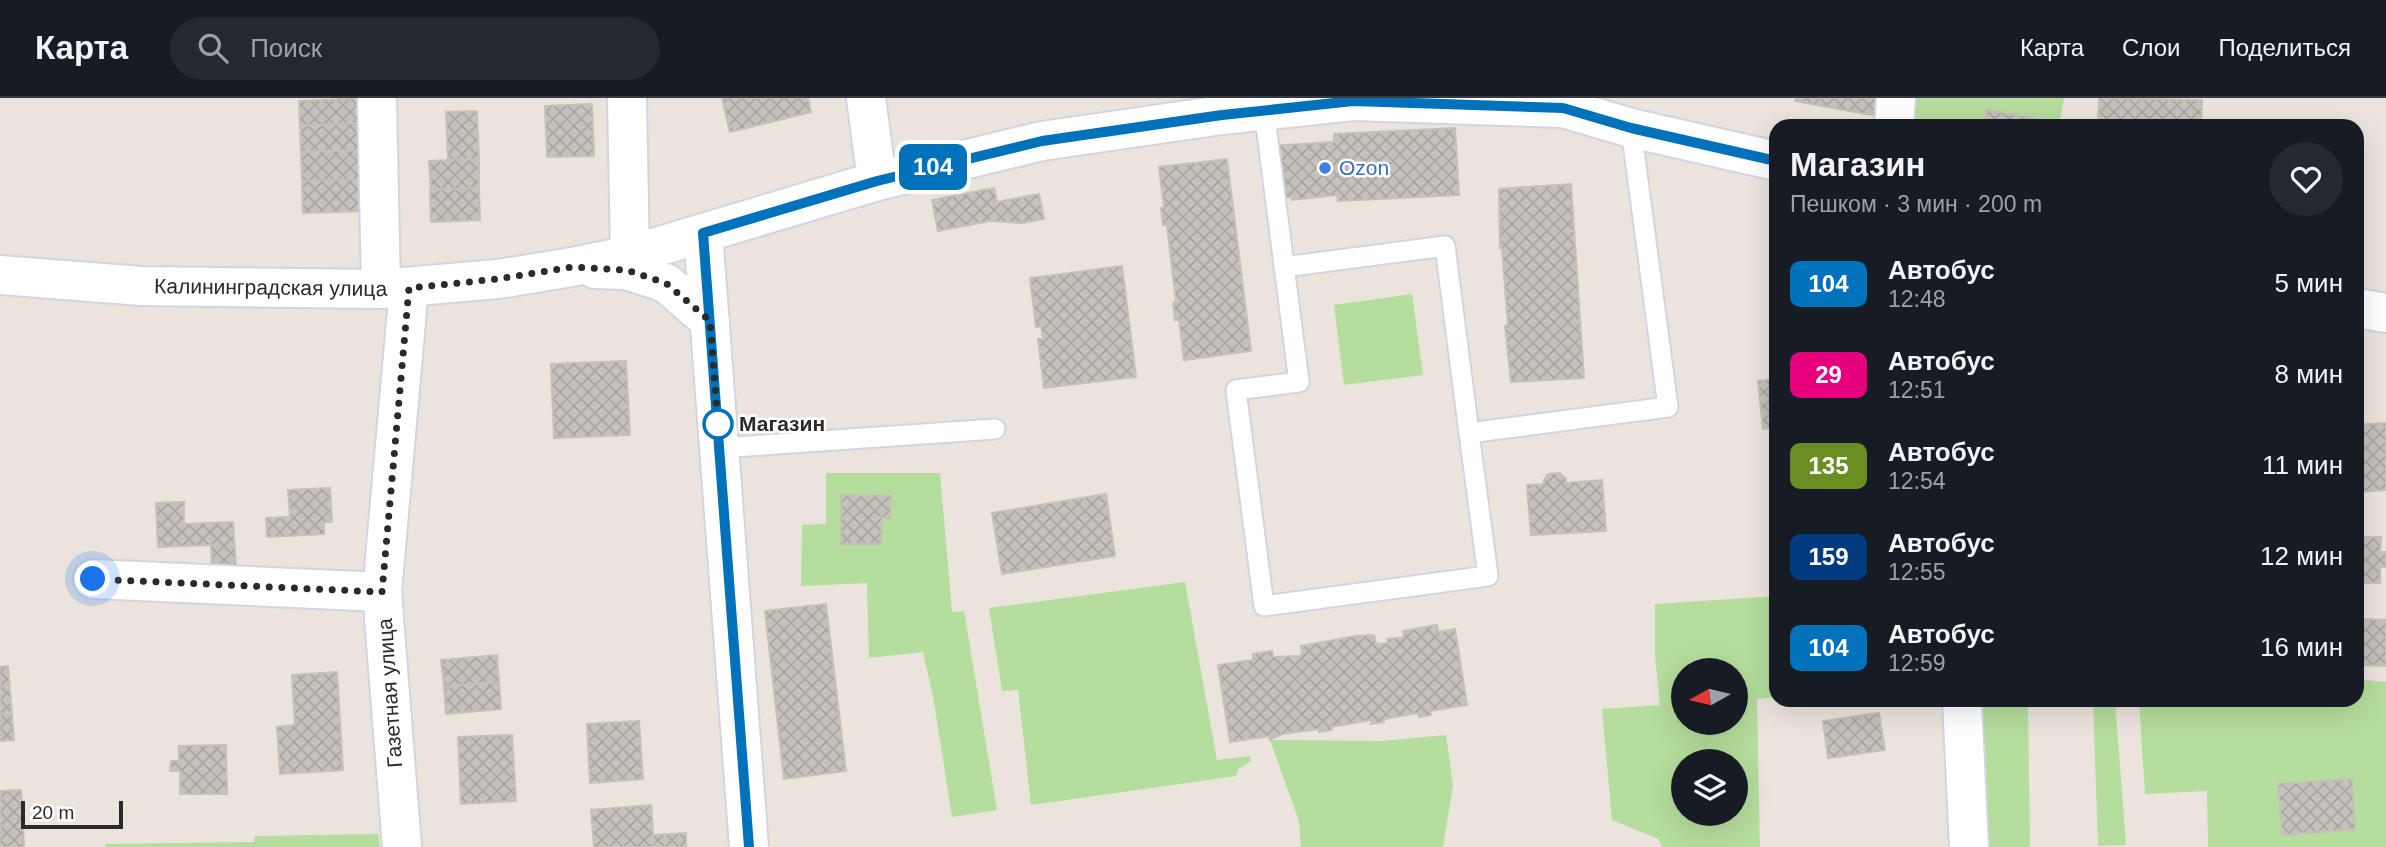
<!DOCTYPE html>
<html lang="ru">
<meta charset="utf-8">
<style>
body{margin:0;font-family:Helvetica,sans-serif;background:#242831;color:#f1f3f6;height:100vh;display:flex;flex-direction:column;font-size:26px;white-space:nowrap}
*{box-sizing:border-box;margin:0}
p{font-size:23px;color:#9ea1a6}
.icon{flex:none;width:38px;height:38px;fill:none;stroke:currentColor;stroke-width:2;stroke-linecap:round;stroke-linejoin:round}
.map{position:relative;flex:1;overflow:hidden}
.panel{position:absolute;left:1769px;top:21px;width:595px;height:588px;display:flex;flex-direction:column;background:#171b24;border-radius:21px;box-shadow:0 7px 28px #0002}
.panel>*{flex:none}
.badge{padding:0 14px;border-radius:10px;font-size:24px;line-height:46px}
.needle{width:46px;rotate:262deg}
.buttons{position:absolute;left:1671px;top:560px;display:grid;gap:14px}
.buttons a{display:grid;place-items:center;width:77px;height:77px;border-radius:50%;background:#171b24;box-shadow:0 7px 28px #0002;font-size:35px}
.scale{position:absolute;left:21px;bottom:18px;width:102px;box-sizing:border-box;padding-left:7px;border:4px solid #2a2a2a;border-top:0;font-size:19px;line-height:24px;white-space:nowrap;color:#2a2a2a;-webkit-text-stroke:5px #fff;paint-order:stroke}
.you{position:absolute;width:35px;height:35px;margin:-18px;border:5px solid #fff;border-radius:50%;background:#1a73e8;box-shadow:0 0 0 10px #1a73e833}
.map>.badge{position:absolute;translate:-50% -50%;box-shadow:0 0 0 4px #fff}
.round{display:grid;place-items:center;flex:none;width:74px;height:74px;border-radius:37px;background:#242831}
.headline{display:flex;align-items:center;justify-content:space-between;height:119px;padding:0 21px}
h1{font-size:33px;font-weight:700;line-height:52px}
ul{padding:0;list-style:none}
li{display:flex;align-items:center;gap:21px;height:91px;padding:0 21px}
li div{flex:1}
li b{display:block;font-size:26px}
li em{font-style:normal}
li .badge{min-width:77px;font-weight:700;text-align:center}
header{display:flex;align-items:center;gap:42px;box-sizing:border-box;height:98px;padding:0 35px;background:#171b24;border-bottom:2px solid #363941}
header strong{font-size:33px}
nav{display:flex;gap:38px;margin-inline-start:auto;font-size:24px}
.search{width:490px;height:63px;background:#242831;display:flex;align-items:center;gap:18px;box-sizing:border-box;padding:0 24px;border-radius:38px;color:#9ea1a6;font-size:26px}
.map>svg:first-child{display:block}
.park{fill:#b5dd9d;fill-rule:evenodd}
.building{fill:url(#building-cross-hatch);stroke:#c6c0b6;stroke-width:2}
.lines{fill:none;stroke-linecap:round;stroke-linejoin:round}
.service-casing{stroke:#d2d5e1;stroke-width:23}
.minor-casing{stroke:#d2d5e1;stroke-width:42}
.tertiary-casing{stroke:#d2d5e1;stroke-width:42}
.service{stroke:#fff;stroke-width:19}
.minor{stroke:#fff;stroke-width:38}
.tertiary{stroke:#fff;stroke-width:38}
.line-casing{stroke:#fff;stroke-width:16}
.line{stroke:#0072bc;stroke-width:10}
.walk{stroke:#2a2a2a;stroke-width:7;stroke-dasharray:0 12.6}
.shop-dot{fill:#3f7fe0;stroke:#fff;stroke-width:2.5}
.stop-dot{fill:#fff;stroke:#0072bc;stroke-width:3.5}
.labels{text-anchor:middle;stroke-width:5;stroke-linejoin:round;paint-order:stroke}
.shop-label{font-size:21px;fill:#366cbe;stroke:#fff;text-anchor:start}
.street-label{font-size:21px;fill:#2a2a2a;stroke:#fff}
.stop-label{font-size:21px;font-weight:bold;fill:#2a2a2a;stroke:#fff;text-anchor:start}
</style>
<header>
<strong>Карта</strong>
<div class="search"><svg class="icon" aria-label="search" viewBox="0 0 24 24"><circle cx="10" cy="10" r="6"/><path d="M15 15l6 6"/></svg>Поиск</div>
<nav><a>Карта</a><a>Слои</a><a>Поделиться</a></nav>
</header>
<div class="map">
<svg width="2386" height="749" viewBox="0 0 2386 749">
<defs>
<pattern id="building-cross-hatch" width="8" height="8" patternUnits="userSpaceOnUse" patternTransform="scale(1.75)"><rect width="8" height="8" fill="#c6c1bc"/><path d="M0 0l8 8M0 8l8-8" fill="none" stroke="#aaa6a2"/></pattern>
</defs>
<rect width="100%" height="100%" fill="#ebe4dc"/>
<!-- park -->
<g class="park">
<polygon points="1908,0 2064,0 2059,28 1908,28"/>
<polygon points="1412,196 1423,277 1344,287 1334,207"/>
<polygon points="826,375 940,375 952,514 964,513 997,712 952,719 933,598 923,554 869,560 867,485 801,488 802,427 826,426"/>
<polygon points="1185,484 1217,662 1250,658 1251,663 1238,671 1236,678 1031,707 1018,592 1002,593 989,510"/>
<path d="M1776 498V599L1757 601 1760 749H1662L1658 741 1612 722 1602 611 1660 607 1655 557V506ZM1684 572H1736V625H1684ZM1736 663V716H1684V663Z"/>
<polygon points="2357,581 2386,584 2386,749 2208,749 2207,693 2145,696 2139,602 2357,602"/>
<polygon points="1968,602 2028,602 2030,749 1974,749"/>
<polygon points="2093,602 2115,602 2126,747 2098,748"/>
<polygon points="1446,637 1453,687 1443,749 1301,749 1299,723 1270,642 1382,643"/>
<polygon points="378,736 380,749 105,749 105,746 254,744 255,738"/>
</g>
<!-- building -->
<g class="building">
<polygon points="361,0 362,25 300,28 299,3"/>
<polygon points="722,0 808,0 811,14 730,34"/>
<polygon points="1796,0 1881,0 1878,18 1795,3"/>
<polygon points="2099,0 2202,2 2201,28 2098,28"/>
<polygon points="592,6 594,58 547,59 545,8"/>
<polygon points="1987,12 2044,22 2043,28 1985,28"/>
<polygon points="477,13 479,61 448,62 446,14"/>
<polygon points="362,25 364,52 301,54 300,28"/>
<polygon points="1455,30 1459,97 1338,103 1337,97 1292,102 1292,99 1273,100 1270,48 1334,44 1334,36"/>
<polygon points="364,52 364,81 302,83 301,54"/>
<polygon points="479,61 479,90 431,92 429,63"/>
<polygon points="1227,61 1251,253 1184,262 1179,222 1175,222 1173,205 1176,204 1167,127 1163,127 1161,110 1164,109 1159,69"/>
<polygon points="364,81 365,113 303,115 302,83"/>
<polygon points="1571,86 1584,280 1511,284 1505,228 1508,227 1502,150 1500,150 1499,91"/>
<polygon points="479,90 480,122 431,124 430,92"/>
<polygon points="994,90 997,104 1039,96 1044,121 1022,125 990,123 938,133 932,102"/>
<polygon points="1122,168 1136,279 1044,290 1038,241 1043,241 1041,228 1036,229 1030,180"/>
<polygon points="626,263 630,337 554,340 551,266"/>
<polygon points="1776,281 1776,330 1763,331 1758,283"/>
<polygon points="2386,325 2386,392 2357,394 2357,327"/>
<polygon points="1560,375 1566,381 1566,385 1602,382 1606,433 1531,437 1527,387 1544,386 1544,382 1548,376"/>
<polygon points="330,390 332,424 324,424 324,436 267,439 266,420 290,419 288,392"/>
<polygon points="1106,396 1115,458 1002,476 992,415"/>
<polygon points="841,397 891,398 890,421 882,420 881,446 841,446"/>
<polygon points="184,404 184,426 233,424 236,467 212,468 211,447 158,449 156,405"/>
<polygon points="2357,439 2381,439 2380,454 2386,454 2386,469 2380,469 2380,485 2357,485"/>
<polygon points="826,506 846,673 784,681 765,513"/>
<polygon points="2358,521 2386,522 2386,568 2357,567"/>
<polygon points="1437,527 1438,534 1455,531 1467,607 1430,613 1431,617 1419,619 1418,615 1384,621 1384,624 1371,626 1371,622 1331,629 1332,632 1319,634 1319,631 1282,636 1270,642 1269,638 1230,644 1218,567 1253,562 1253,556 1272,553 1273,559 1302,558 1301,548 1356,538 1374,537 1376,546 1388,545 1387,541 1404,539 1403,533"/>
<polygon points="497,557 499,584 444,589 441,562"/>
<polygon points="8,568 14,642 0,643 0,569"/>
<polygon points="337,574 343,672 280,676 277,629 295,627 292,577"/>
<polygon points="499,584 501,611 446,616 444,589"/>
<polygon points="1879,615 1885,652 1828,660 1823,623"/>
<polygon points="639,623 643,681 590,685 587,626"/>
<polygon points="512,637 516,703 461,706 458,639"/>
<polygon points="226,647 227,696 180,696 180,673 170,673 171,663 179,663 179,648"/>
<polygon points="2352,681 2355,731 2282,737 2278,686"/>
<polygon points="21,692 24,749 0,749 0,693"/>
<polygon points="651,707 654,749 594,749 591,712"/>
<polygon points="686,735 686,749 654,749 653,737"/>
</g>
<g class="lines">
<!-- service casing -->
<g class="service-casing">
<g id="service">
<polyline points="1264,12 1299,284 1236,292 1264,508 1488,478 1469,335 1668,309 1631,30"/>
<polyline points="1284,169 1445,148 1469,335"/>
<polyline points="720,350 995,331"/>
</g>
</g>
<!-- minor casing -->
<g class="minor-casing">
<g id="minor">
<polyline points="377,0 381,191"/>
<polyline points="627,0 630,157"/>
<polyline points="1894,28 1896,0"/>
<polyline points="93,481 382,494"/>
<polyline points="1962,602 1969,749"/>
<polyline points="402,749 382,494 409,190"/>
</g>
</g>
<!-- tertiary casing -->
<g class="tertiary-casing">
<g id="tertiary">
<polyline points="866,0 877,83"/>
<polyline points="703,135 749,749"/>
<polyline points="595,171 626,172 666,185 710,223"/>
<path id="s1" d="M0 177 141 188 381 191 498 181 572 169 630 157 877 83 1042 43 1222 17 1353 3 1563 10 1631 30 1776 63"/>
<polyline points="2357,210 2386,215"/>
</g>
</g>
<!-- service -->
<use href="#service" class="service"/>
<!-- minor -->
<use href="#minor" class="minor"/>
<!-- tertiary -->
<use href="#tertiary" class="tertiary"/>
</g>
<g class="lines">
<!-- line casing -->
<g class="line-casing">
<polyline id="line" points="749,749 703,135 877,83 1042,43 1222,17 1353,3 1563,10 1631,30 1776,63"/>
</g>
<!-- line -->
<use href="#line" class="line"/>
<!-- walk -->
<polyline class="walk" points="93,481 382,494 409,190 498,181 572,169 626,172 666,185 710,223 718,326"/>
</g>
<!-- markers -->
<circle class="shop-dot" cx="1325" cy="70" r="7"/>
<circle class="stop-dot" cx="718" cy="326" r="14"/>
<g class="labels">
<!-- shop labels -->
<g class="shop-label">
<text x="1339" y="77">Ozon</text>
</g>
<!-- street labels -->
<g class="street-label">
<text dy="7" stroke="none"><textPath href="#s1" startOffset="271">Калининградская улица</textPath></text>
<text transform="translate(390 595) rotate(-94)" y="7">Газетная улица</text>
</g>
<!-- stop labels -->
<g class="stop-label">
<text x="739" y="333">Магазин</text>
</g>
</g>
</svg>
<div class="buttons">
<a><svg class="needle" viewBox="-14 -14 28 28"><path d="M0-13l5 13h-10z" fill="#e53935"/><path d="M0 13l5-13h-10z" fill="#9ea1a6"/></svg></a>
<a><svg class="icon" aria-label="layers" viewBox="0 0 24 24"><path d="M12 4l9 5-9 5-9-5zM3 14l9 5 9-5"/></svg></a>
</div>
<div class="scale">20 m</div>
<div class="you" style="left:93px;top:481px"></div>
<b class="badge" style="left:933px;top:69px;background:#0072bc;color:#fff">104</b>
<section class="panel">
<div class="headline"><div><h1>Магазин</h1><p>Пешком · 3 мин · 200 m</p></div><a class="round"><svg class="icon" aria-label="heart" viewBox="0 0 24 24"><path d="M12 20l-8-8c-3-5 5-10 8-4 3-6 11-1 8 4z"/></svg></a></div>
<ul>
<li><span class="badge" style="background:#0072bc;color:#fff">104</span><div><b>Автобус</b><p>12:48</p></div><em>5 мин</em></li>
<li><span class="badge" style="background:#e6007e;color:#fff">29</span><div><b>Автобус</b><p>12:51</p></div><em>8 мин</em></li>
<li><span class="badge" style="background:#6b8e23;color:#fff">135</span><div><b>Автобус</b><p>12:54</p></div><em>11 мин</em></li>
<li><span class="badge" style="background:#003b80;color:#fff">159</span><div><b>Автобус</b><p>12:55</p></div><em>12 мин</em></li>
<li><span class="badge" style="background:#0072bc;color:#fff">104</span><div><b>Автобус</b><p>12:59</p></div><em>16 мин</em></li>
</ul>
</section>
</div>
